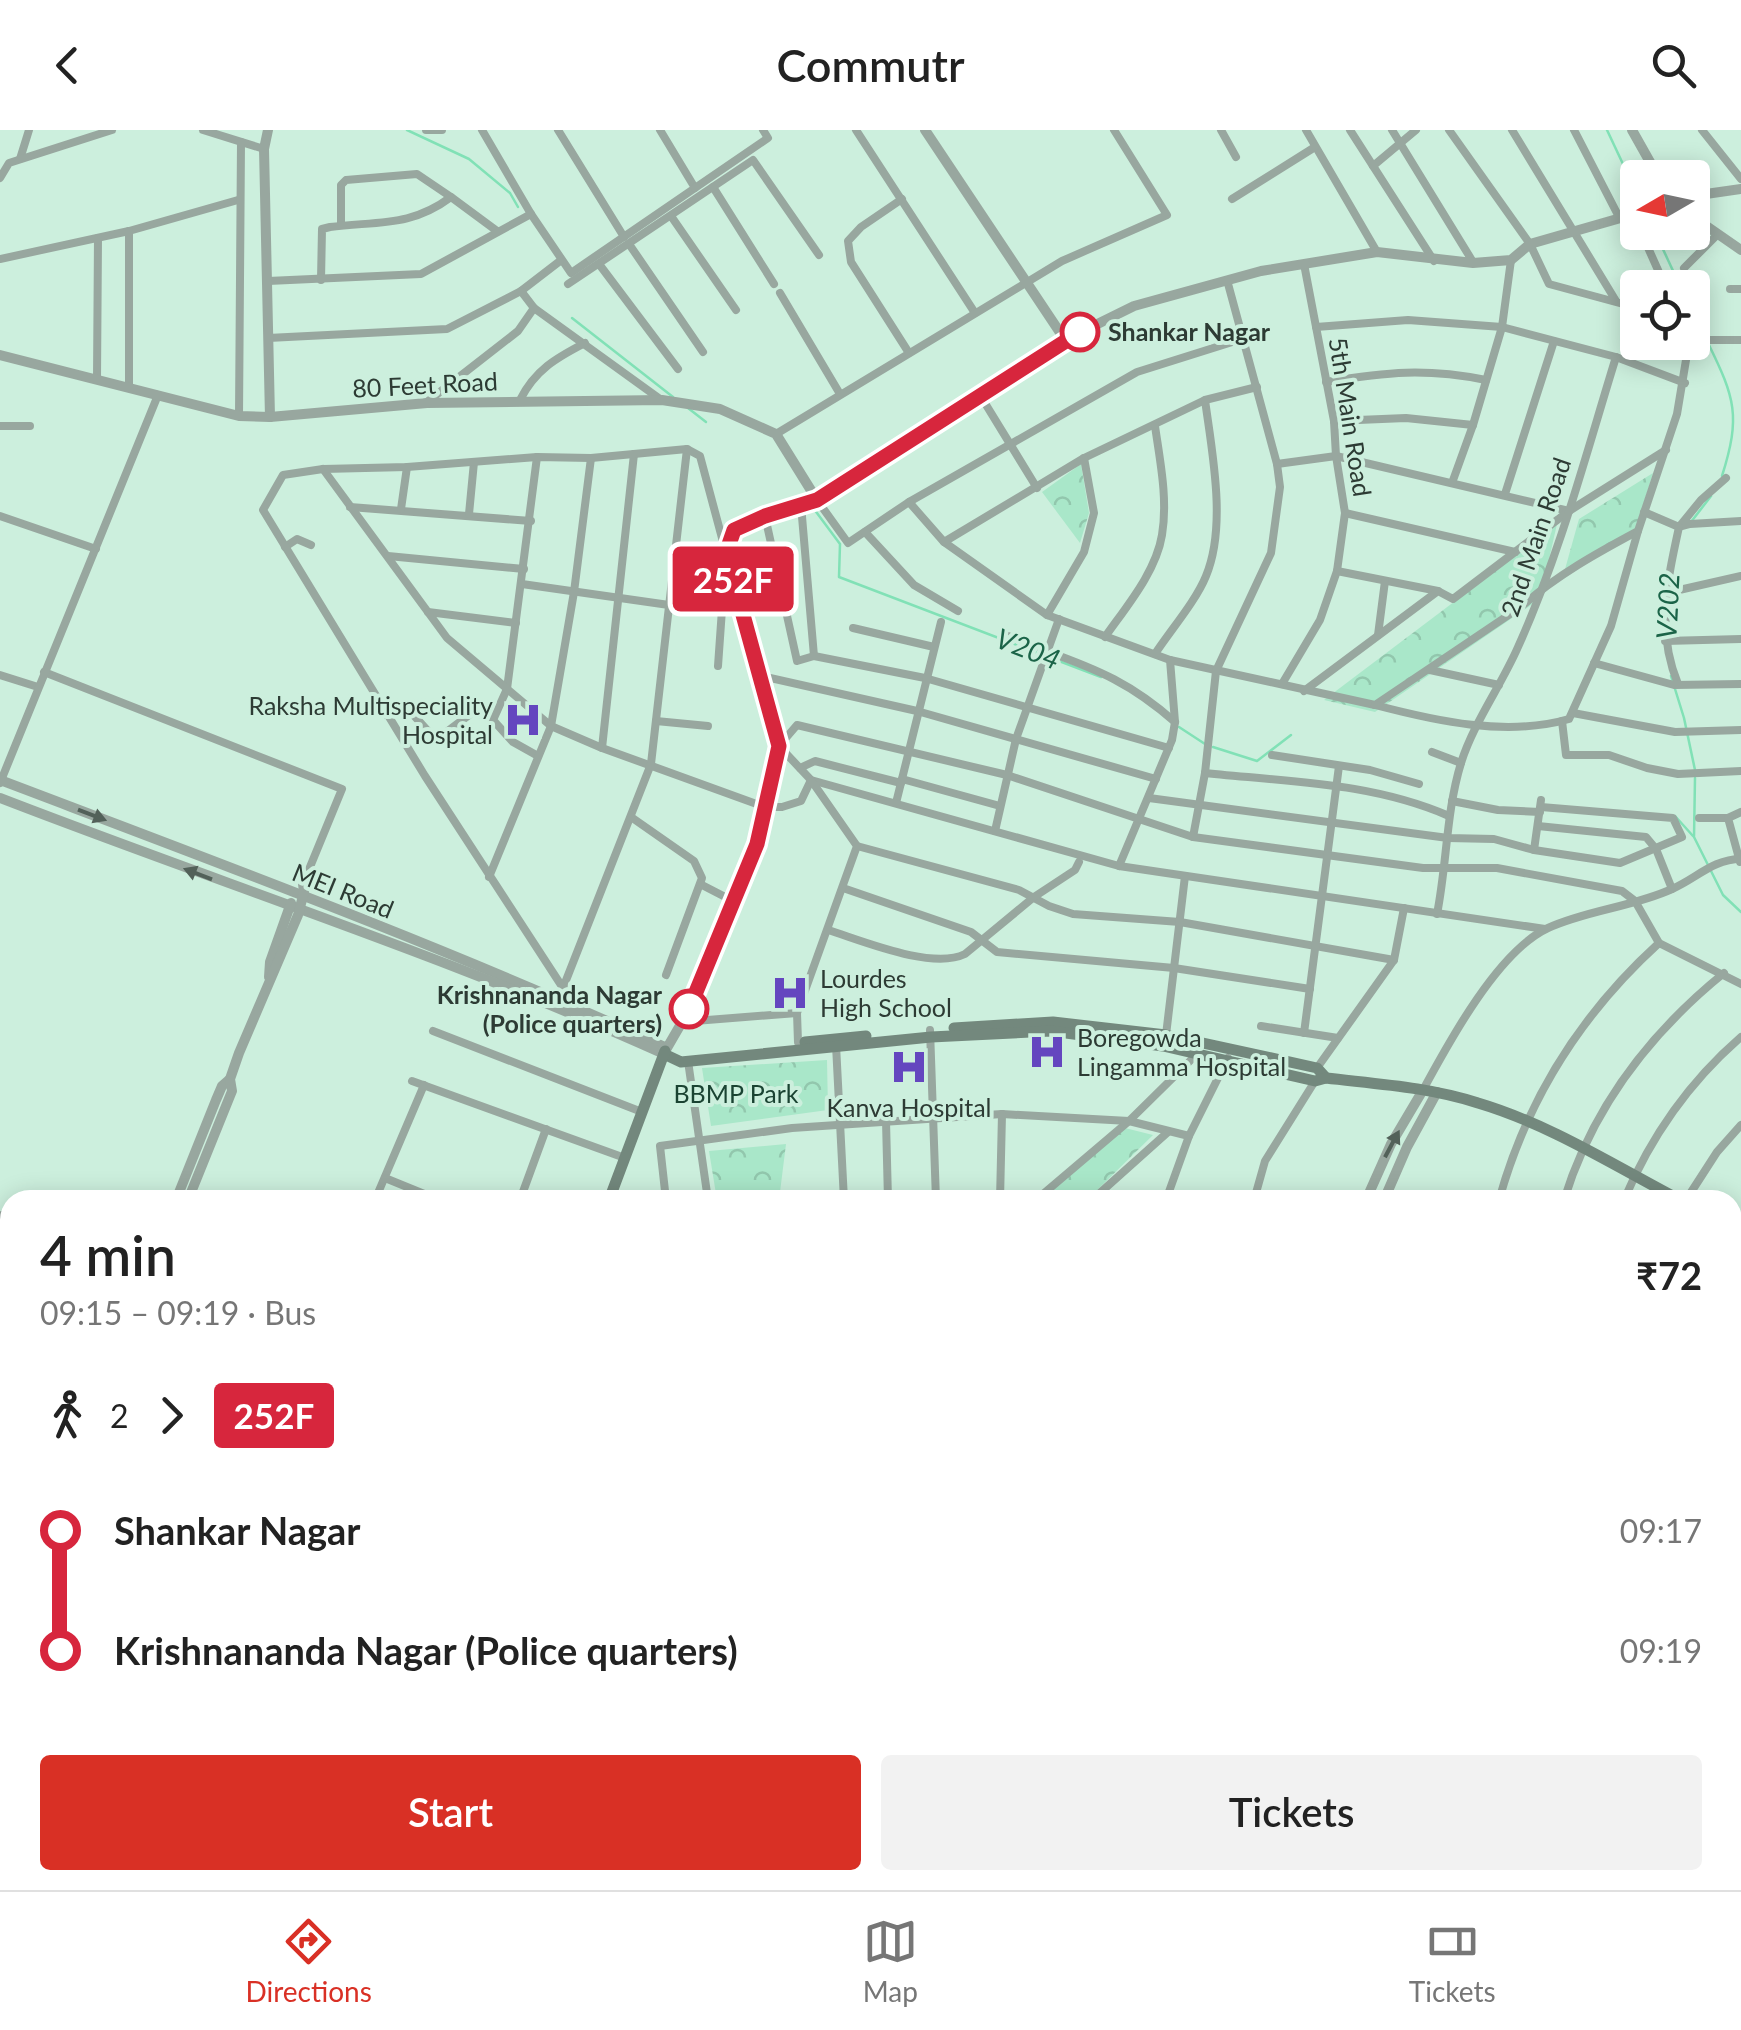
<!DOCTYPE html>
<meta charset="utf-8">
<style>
body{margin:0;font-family:Lato,sans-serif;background:#f2f2f2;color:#222;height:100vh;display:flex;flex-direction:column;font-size:38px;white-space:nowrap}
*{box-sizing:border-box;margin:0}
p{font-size:32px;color:#767676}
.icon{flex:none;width:55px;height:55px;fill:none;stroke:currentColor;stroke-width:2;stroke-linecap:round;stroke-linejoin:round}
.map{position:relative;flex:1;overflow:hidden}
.side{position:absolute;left:0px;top:1060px;width:1742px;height:700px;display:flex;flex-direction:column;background:#fff;border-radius:30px 30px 0 0;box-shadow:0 5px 25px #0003}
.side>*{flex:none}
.badge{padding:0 20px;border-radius:8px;font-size:35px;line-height:65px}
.needle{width:65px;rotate:261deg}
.fabs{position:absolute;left:1620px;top:30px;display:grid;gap:20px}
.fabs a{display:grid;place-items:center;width:90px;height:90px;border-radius:10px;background:#fff;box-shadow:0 5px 25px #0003;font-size:50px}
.map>.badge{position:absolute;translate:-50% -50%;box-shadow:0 0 0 5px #fff}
.legs{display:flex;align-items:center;gap:15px;height:110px;padding:0 40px;font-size:32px}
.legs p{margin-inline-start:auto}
.head{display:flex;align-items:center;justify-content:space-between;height:170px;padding:0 40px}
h1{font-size:55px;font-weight:600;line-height:75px}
.primary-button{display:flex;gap:20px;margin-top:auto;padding:20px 40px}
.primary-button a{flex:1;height:115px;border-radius:10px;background:#d93025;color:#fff;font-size:40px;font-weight:600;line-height:115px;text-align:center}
.primary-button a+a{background:#f2f2f2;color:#222}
ul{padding:0 40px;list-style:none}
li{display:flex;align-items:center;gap:35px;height:120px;font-size:38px}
li i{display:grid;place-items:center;width:15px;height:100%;margin:0 12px;background:currentColor}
li i::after{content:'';width:25px;height:25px;margin:-12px;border:8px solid;border-radius:50%;background:#fff}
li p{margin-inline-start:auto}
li:first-child i{background:linear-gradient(#0000 50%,currentColor 0)}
li:last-child i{background:linear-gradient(currentColor 50%,#0000 0)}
header{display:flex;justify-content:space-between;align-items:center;height:130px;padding:0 40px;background:#fff;font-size:45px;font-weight:600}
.dock{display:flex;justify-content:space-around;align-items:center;height:140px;border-top:2px solid #e0e0e0;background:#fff;font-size:28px;color:#767676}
.dock a{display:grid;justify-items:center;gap:5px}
.dock .active{color:#d93025}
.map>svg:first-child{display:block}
.park{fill:url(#park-crowns)}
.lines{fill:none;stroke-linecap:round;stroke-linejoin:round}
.stream{stroke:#81e1b6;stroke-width:2.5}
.minor{stroke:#98a79f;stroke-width:8}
.tertiary{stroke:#98a79f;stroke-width:10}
.secondary{stroke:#73887d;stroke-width:11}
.oneway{fill:#526159}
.line-1-casing{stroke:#fff;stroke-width:22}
.line-1{stroke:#d7263d;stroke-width:15}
.stop-1-dot{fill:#fff;stroke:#d7263d;stroke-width:5}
.labels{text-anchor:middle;stroke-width:8;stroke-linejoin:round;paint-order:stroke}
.stop-label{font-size:25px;font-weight:bold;fill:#2d3b34;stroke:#ccefdd;text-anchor:start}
.street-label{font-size:25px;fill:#2d3b34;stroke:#ccefdd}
.poi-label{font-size:25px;fill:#2d3b34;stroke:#ccefdd;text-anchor:start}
.park-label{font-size:25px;fill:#1a4332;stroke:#ccefdd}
.water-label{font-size:28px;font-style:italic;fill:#1b6448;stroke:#ccefdd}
</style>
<header><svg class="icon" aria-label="back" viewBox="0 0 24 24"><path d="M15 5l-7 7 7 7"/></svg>Commutr<svg class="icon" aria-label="search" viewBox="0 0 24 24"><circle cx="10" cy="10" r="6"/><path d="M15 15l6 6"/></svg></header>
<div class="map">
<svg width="1741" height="1760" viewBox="0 0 1741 1760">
<defs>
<pattern id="park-crowns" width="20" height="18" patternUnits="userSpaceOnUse" patternTransform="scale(2.5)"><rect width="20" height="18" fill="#a9e7c9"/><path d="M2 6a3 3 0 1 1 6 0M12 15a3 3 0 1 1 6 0" fill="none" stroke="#92c7ad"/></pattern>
</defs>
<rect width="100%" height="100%" fill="#ccefdd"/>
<!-- park -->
<g class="park">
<polygon points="1081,334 1089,383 1080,413 1042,362"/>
<polygon points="1653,343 1636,398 1562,450 1579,389"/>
<polygon points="1557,394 1540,469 1375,582 1324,570"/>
<polygon points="827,930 828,980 711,996 702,938"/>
<polygon points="1125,998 1153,1005 1087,1070 1040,1070"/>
<polygon points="786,1014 779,1070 717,1070 709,1021"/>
<polygon points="1732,1425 1741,1434 1741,1548 1732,1557"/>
<polygon points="866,1750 906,1750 984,1760 865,1760"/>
</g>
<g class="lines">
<!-- stream -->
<g class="stream">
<polyline points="407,0 469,29 510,63 518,77"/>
<polyline points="1607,0 1638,66"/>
<polyline points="1655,102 1681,158"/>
<polyline points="1692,182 1704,206"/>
<polyline points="572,188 673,267"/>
<path d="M1708 213C1735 268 1741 286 1722 346"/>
<polyline points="688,278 706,292"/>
<polyline points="811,375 840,414 839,447 1101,547"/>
<polyline points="1691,392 1711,366"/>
<polyline points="1671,546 1684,588 1695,640"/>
<polyline points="1179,597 1205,614"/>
<polyline points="1213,617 1257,631 1291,605"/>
<polyline points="1695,648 1694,707 1723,765 1741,782"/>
<polyline points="1675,686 1693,706"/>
<polyline points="1732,1372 1741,1373"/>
</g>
<!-- minor -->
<g class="minor">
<polyline points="203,0 264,19"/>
<polyline points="426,0 442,0"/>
<polyline points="482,0 531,84 571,143 695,58 660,0"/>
<polyline points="558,0 624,107"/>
<polyline points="856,0 975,183"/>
<polyline points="1221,0 1236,27"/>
<polyline points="1306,0 1377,122"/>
<polyline points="1350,0 1434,131"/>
<polyline points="1392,0 1473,132"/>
<polyline points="1449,0 1530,114 1549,154 1638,178"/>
<polyline points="1512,0 1616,171"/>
<polyline points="1574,0 1619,87"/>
<polyline points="1702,0 1741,49"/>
<polyline points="20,29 29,0"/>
<polyline points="1373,36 1416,0"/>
<polyline points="0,48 9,33 112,0"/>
<polyline points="713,57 774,154"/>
<polyline points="695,58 768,8 763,0"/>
<polyline points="902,69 861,97 848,111 851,132 909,223"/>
<polyline points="1232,69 1315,17"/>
<polyline points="671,86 736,180"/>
<polyline points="341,95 341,55 346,50 417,44 451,67"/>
<polyline points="1641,102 1666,158"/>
<polyline points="629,114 703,222"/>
<polyline points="0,129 129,101 238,70"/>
<polyline points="599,134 678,239"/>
<polyline points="1684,138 1718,104"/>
<path d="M321 150 322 99 330 97C378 91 411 97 451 67L497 101"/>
<polyline points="268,151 421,144 531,84"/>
<polyline points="568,154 753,30 819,125"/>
<polyline points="1730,159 1741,159"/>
<polyline points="780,163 840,264"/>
<polyline points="534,178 660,269"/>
<polyline points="1316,197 1408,190 1502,197 1616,227 1685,253"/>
<polyline points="268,208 447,199 521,161 560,131"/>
<polyline points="1692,210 1741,210"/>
<polyline points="97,249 98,108"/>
<path d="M1326 252C1387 242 1425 238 1486 250"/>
<polyline points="129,258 129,101"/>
<polyline points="980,265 1037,358"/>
<path d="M520 270C535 240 556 228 585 213"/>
<polyline points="427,272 518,201 534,178 521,161"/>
<polyline points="239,286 241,12"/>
<polyline points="1334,291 1406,288 1473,295"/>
<polyline points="0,296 30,296"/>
<polyline points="776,304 1062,131 1167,85 1114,0"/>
<polyline points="537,327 507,559 493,590 513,612 538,626"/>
<polyline points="1277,334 1336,326 1569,381"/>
<polyline points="323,339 447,508 551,596 602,618 765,677 782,677 801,671 811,650"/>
<polyline points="1726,348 1701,370 1679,397 1690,394 1741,391"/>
<polyline points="1452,353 1473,295 1502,197 1511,130"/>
<polyline points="1505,364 1554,211"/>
<path d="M817 370 848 413 909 372 944 412 1047 485 1170 530 1375 575 1522 476C1557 445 1597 423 1638 401L1677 284 1689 212"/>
<polyline points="909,372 1137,242 1245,208"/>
<polyline points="801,375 814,526"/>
<polyline points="350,377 531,391"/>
<polyline points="401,379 407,337"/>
<path d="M1644 382 1679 397C1667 452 1656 501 1678 554"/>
<polyline points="1345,383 1515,422"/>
<polyline points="469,384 474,332"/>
<polyline points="0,386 96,419"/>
<polyline points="765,386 797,531 814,526 925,548 1169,618"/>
<polyline points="865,402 914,455 958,481"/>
<polyline points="944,412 1084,328 1205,270 1257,257"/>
<polyline points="285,417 297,409 311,415"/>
<polyline points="388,426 524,439"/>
<polyline points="1337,441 1438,461"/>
<polyline points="522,454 669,475 722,477"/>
<polyline points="1666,463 1741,446"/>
<polyline points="428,482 516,493"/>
<polyline points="1047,485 1084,422 1094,383 1084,328"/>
<polyline points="853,498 934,517"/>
<polyline points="1378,505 1385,451"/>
<polyline points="1008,506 1047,520"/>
<path d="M1105 507C1126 477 1156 442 1162 405 1168 369 1160 331 1155 296"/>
<polyline points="1665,511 1741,509"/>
<path d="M1046 521C1099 540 1132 554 1175 592"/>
<path d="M1155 524C1170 501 1196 471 1206 446 1227 396 1212 322 1205 270"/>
<polyline points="1594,533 1674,555 1741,554"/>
<polyline points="1430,540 1499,555"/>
<polyline points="44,542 342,659 303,754"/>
<polyline points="0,545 38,557"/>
<polyline points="761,546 917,581 1156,649"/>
<polyline points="1282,554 1320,490 1337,441 1345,383 1336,326 1334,291 1304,134"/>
<polyline points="1304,561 1438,461 1453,469 1569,381 1666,320"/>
<path d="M1375 575C1436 591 1507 607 1569 589L1611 496 1638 401"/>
<polyline points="1573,583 1675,602 1741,600"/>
<polyline points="387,585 409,580 436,610 473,582 493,590"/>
<polyline points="656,591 708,596"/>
<polyline points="1562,591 1566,625 1609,625 1647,638 1678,644 1741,641"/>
<polyline points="602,618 634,324"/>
<polyline points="1432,622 1461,633"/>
<polyline points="1272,625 1370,640 1419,654"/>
<polyline points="800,638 815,631 901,653"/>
<path d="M1205 643C1288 652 1371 652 1449 686"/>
<polyline points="902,649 1000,676"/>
<polyline points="0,653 158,265"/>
<polyline points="1149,668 1448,708 1494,709 1534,720 1620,733 1682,707 1673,688 1541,677"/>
<polyline points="1452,671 1498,680 1540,682"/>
<polyline points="896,673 941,492"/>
<polyline points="631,687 694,731 702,748 666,845"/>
<polyline points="1699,688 1728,688"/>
<polyline points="1538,696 1646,707 1656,719 1672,759"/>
<polyline points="995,701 1016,609 1059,489"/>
<polyline points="1193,707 1205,643 1216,541 1271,423 1280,357 1277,334 1227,150"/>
<polyline points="857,716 1019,760 1049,776 1073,784 1180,792 1394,830"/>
<polyline points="1534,720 1541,670"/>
<polyline points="1740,732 1728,688 1741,682"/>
<polyline points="1119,736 1172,610 1175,592 1170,530"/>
<polyline points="489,747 551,596 574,462 591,328"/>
<polyline points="702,755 733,771"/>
<polyline points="843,758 971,802 997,822 1174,838 1310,859"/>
<path d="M1437 784C1447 734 1446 682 1461 633 1474 592 1501 556 1518 517 1560 424 1586 324 1616 227"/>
<polyline points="1545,799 1119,736 811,650 779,616 797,595 1007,645 1193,707 1423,738 1497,738 1622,761 1635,771 1659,813 1741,854"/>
<path d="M828 800C863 811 932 840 965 824L1034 767 1075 740 1079 732"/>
<polyline points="563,858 651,634 687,319"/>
<polyline points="559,872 563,858 425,646 263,380 283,345 323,339 407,337 537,327 591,328 687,319 700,326 726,423 718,536"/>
<polyline points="797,883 798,912"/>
<polyline points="682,892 797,883 857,716 811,650"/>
<polyline points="1261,896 1338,908"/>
<polyline points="930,900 936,1070"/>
<polyline points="433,901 642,982"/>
<polyline points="1304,903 1339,636"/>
<polyline points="1166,905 1185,746"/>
<polyline points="836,915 844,1070"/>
<polyline points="688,931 708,1070"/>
<polyline points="1317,938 1394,830 1404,778"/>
<polyline points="412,951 625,1028"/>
<path d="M1423 960C1449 912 1498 821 1548 798 1587 780 1633 777 1672 759 1697 748 1713 729 1741 729"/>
<polyline points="886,991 888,1070"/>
<polyline points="385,1048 439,1070"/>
<polyline points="375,1070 424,955"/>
<polyline points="520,1070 546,999"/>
<polyline points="666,1070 660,1016 792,998 1002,984 1129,991 1189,1006"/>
<polyline points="1000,1070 1002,984"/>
<polyline points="1036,1070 1129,991 1198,923"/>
<polyline points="1092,1070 1168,1002"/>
<polyline points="1166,1070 1189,1006 1228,928"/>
<polyline points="1254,1070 1265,1031 1315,951"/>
<path d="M1499 1070C1527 969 1582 883 1659 813"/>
<path d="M1564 1070C1592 979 1650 903 1724 843"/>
<path d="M1624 1070C1651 1006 1689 952 1741 907"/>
<polyline points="1686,1070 1717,1022 1741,995"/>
<polyline points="0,1085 10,1089"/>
<polyline points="1732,1112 1741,1093"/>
<polyline points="0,1218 10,1222"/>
<polyline points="1732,1284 1741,1281"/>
<polyline points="1732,1420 1741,1428"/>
<polyline points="0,1449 10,1451"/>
<polyline points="0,1496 10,1492"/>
<polyline points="1732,1577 1741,1582"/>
<polyline points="1732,1624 1741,1628"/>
<polyline points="1732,1680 1741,1684"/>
<polyline points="1732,1739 1741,1743"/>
<polyline points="208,1750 233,1760"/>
<polyline points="475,1750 614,1760"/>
<polyline points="1486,1750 1500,1760"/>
<polyline points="271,1760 275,1750"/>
<polyline points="619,1760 620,1750"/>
<polyline points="648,1760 649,1750"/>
<polyline points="682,1760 683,1750"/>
<polyline points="712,1760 713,1750"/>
<polyline points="742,1760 743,1750"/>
<polyline points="774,1760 775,1750"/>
<polyline points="841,1760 843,1750"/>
<polyline points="1239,1760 1240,1750"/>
<polyline points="1289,1760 1290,1750"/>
<polyline points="1340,1760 1341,1750"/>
<polyline points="1385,1760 1386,1750"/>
<polyline points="1429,1760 1429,1750"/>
<polyline points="1533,1760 1542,1750"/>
<polyline points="1577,1760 1586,1750"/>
</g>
<!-- tertiary -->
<g class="tertiary">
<polyline points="268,0 264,19 270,287"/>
<polyline points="925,0 1065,210"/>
<polyline points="1632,0 1659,48"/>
<polyline points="1692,66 1741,59"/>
<polyline points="1692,86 1741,120"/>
<polyline points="0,225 239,286 270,287 427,273 662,270 720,279 776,304 817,370"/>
<path d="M0 650C224 735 449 818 667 918L689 880 757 713 779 616 726 423 734 400 765 386 817 370 1065 210 1134 176 1261 141 1377 122 1473 133 1511 130 1530 114 1638 83"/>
<path d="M0 668C222 754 447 826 664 924"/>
<polyline points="269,847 270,832 291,773"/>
<polyline points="176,1070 216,970 222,956 230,949"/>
<polyline points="188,1070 232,961 230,949 239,923 298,785 304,762 303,754"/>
<polyline points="1366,1070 1391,1014 1423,960"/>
<polyline points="1384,1070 1407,1017 1437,962"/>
<polyline points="0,1543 10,1514"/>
<polyline points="1732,1561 1741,1552"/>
<polyline points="0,1570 10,1541"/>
<polyline points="1004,1750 1005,1760"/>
<polyline points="1026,1750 1209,1760"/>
<polyline points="1659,1760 1660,1750"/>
</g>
<!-- secondary -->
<g class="secondary">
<polyline points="954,898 1053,892 1166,905 1317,938 1326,948"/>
<polyline points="805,912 866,906"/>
<path d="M664 924 681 932 931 907 1051 901 1163 916 1315 951 1326 948C1377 954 1429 957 1478 973 1549 994 1615 1036 1680 1070"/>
<polyline points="609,1070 665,921"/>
<polyline points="1732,1097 1741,1101"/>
<polyline points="356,1750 359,1760"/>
</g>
</g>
<!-- one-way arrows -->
<defs><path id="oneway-solid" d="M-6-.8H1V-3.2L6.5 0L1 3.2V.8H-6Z" transform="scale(2.5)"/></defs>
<g class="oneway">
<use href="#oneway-solid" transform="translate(92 685) rotate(21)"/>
<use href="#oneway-solid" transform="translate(198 744) rotate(-159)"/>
<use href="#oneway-solid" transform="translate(1392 1014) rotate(-62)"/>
</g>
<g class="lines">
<!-- line-1 casing -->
<g class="line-1-casing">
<polyline id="line-1" points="689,879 757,714 779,616 726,423 734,400 765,386 817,370 1080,202"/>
</g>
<!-- line-1 -->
<use href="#line-1" class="line-1"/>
</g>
<!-- icons -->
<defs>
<g id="hospital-bare" transform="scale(3)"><path d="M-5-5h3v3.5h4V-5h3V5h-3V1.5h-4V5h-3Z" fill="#6446bf" stroke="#ccefdd" stroke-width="2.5" paint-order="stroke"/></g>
</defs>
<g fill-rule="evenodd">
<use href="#hospital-bare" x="523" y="590"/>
<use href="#hospital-bare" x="790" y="863"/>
<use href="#hospital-bare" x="1047" y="922"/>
<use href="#hospital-bare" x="909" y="937"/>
</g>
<!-- markers -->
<g class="stop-1-dot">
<circle cx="1080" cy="202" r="18"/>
<circle cx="689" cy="879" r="18"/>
</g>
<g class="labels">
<!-- stop labels -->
<g class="stop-label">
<text x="1108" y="211">Shankar Nagar</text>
<text x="662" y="874" text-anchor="end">Krishnananda Nagar<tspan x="662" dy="29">(Police quarters)</tspan></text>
</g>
<!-- street labels -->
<g class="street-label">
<text transform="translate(425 255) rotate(-3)" y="9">80 Feet Road</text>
<text transform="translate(1350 287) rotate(81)" y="9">5th Main Road</text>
<text transform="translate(1536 407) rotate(-71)" y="9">2nd Main Road</text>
<text transform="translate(343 761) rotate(22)" y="9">MEI Road</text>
</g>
<!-- poi labels -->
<g class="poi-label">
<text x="493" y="585" text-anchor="end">Raksha Multispeciality<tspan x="493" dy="29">Hospital</tspan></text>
<text x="820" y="858">Lourdes<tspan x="820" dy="29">High School</tspan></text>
<text x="1077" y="917">Boregowda<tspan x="1077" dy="29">Lingamma Hospital</tspan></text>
<text x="909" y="987" text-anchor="middle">Kanva Hospital</text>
</g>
<!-- park labels -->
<g class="park-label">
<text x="736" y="973">BBMP Park</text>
</g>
<!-- water labels -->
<g class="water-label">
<text transform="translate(1668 476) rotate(-87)" y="10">V202</text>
<text transform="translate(1028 519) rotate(21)" y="10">V204</text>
</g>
</g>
</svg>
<div class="fabs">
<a><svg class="needle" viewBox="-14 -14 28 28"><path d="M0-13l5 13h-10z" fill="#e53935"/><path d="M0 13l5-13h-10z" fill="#767676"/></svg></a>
<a><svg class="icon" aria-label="locate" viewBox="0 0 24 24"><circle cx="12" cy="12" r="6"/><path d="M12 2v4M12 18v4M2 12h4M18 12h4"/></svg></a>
</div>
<b class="badge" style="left:733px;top:449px;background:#d7263d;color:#fff">252F</b>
<section class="side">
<div class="head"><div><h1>4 min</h1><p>09:15 – 09:19 · Bus</p></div><b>₹72</b></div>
<div class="legs"><svg class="icon" aria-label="walk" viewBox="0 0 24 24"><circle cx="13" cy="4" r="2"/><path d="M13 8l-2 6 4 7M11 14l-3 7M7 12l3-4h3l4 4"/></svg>2<svg class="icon" aria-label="forward" viewBox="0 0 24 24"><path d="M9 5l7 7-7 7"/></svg><b class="badge" style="background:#d7263d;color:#fff">252F</b></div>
<ul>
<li><i style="color:#d7263d"></i><b>Shankar Nagar</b><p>09:17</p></li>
<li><i style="color:#d7263d"></i><b>Krishnananda Nagar (Police quarters)</b><p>09:19</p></li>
</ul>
<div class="primary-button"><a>Start</a><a>Tickets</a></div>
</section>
</div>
<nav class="dock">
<a class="active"><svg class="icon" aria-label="directions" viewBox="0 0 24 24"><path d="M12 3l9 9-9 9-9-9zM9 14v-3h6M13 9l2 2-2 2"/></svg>Directions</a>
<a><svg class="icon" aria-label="map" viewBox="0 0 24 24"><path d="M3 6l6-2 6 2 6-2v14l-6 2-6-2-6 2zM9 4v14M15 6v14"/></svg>Map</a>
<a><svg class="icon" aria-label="tickets" viewBox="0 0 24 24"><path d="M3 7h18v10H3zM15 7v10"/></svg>Tickets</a>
</nav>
